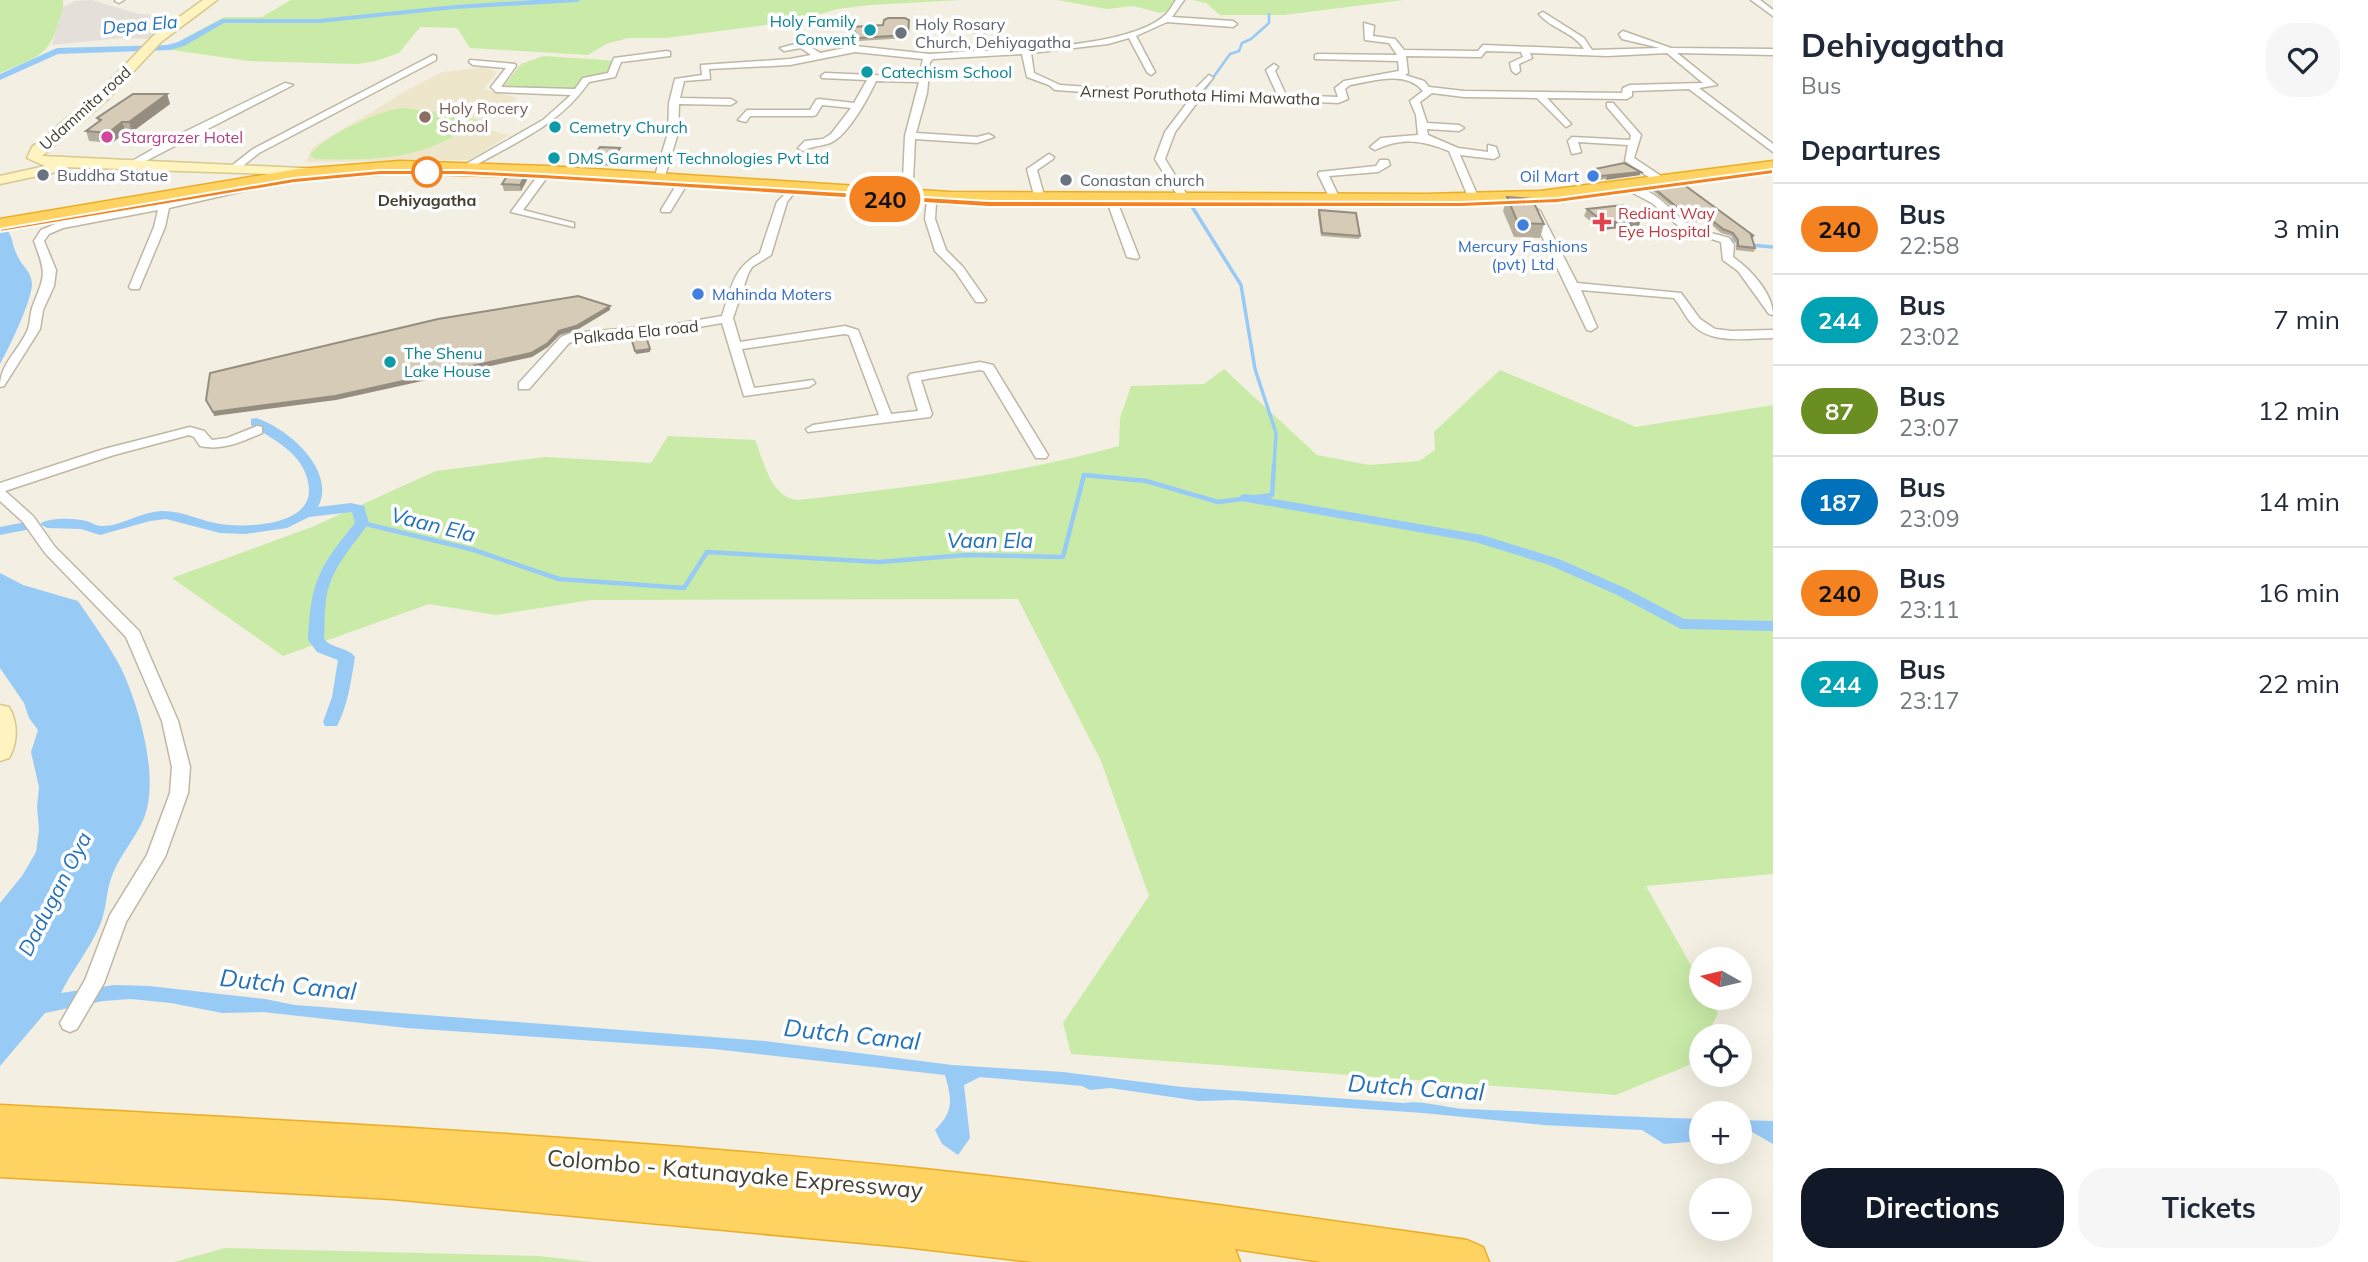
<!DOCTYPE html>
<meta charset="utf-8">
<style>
body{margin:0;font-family:Mulish,sans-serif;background:#f6f6f7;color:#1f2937;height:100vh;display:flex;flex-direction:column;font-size:26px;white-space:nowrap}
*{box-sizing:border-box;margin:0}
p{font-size:23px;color:#747a83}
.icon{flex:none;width:38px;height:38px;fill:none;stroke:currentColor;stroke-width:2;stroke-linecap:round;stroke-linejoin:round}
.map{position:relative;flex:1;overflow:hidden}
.sheet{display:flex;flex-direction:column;background:#fff;width:595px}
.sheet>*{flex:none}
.badge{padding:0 14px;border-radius:23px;font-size:24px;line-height:46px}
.needle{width:46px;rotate:278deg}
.buttons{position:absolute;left:1689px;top:947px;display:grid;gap:14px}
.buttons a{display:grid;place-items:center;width:63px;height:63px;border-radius:50%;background:#fff;box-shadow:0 7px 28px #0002;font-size:35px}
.map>.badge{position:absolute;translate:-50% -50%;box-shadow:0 0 0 4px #fff}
h2{padding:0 28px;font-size:26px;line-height:63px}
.round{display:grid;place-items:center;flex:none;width:74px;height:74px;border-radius:28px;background:#f6f6f7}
.summary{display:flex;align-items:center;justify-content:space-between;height:119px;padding:0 28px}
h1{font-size:33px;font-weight:700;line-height:52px}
.primary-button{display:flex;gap:14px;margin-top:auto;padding:14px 28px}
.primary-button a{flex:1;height:80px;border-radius:28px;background:#111827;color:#fff;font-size:28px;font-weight:700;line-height:80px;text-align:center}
.primary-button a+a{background:#f6f6f7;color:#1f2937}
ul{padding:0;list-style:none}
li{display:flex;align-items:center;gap:21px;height:91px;padding:0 28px;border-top:2px solid #e0e1e3}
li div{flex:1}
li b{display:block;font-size:26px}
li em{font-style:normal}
li .badge{min-width:77px;font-weight:700;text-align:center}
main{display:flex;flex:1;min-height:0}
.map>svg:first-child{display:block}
.industrial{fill:#e4dfd8}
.education{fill:#eee6cb}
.green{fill:#c9eba7}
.water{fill:#98caf6}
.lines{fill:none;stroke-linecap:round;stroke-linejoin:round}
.stream-far2{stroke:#98caf6;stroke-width:2.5}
.stream-far1{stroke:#98caf6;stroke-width:3.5}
.stream{stroke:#98caf6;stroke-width:4.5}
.canal{fill:#98caf6;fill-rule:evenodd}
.street-casing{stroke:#bfb7a4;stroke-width:3}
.secondary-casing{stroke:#d7c88d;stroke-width:3}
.highway-casing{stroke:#ebad25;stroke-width:3}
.street{fill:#fff;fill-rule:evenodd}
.secondary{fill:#fff3c0;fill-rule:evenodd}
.highway{fill:#ffd361;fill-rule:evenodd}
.wall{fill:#b7af9d}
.shaded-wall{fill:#958e80}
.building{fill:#d5cbb7;stroke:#958e80;stroke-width:2}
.line{fill:#f58220;stroke:#fff;stroke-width:2}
.culture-dot{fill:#0f9aa8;stroke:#fff;stroke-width:2.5}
.worship-dot{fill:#6b7280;stroke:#fff;stroke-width:2.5}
.education-dot{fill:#8d6e63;stroke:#fff;stroke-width:2.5}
.hotel-dot{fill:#d1479c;stroke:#fff;stroke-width:2.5}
.stop-dot{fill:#fff;stroke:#f58220;stroke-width:3.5}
.shop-dot{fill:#3f7fe0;stroke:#fff;stroke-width:2.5}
.health-dot{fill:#e0444e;stroke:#fff;stroke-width:2.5}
.labels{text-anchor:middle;stroke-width:7;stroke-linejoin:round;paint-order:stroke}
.far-culture-label{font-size:16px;fill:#0d838f;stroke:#fff;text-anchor:start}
.far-worship-label{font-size:16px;fill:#5b616d;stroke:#fff;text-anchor:start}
.far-street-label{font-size:16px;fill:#453f32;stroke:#fff}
.far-education-label{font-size:16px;fill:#785e54;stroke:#fff;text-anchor:start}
.far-hotel-label{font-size:16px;fill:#b23c85;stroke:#fff;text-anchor:start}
.far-shop-label{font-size:16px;fill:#366cbe;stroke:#fff;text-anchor:end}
.far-stop-label{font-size:16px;font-weight:bold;fill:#453f32;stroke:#fff}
.far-health-label{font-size:16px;fill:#be3a42;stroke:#fff;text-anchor:start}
.far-water-label{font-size:18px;font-style:italic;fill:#2371b9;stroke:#fff}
.water-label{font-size:21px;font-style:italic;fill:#2371b9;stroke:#fff}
.near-street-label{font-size:23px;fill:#453f32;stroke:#fff}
.near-water-label{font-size:24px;font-style:italic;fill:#2371b9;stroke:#fff}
</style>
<main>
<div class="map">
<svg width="1773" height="1262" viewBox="0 0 1773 1262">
<rect width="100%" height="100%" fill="#f3efe2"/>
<!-- industrial -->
<polygon class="industrial" points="91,0 139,14 182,17 150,39 121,38 52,45 63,7 75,1"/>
<!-- education -->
<polygon class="education" points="484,67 497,72 484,89 518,98 477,127 509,135 479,155 469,160 306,162 313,147 411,88 442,72"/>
<!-- green -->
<g class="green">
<path d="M0 0H63C64 9 60 18 57 27 48 59 28 60 0 73Z"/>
<polygon points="291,0 961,0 870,5 838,9 796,21 759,26 665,38 628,38 606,44 588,55 470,48 457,28 420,27 399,53 376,61 358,64 249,61 165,49 224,17 262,17"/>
<polygon points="1057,0 1174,0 1168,11 1160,13 1133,6 1107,9"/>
<polygon points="1193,0 1403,0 1284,15 1220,15 1206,3"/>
<polygon points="543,56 605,60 613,61 606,75 585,77 577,89 502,88 521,64"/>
<path d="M402 108 459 114 476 120C470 128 463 131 454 136 410 161 365 160 316 159L310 155C325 135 378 111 402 108Z"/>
<path d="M1224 369 1317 455 1369 465 1419 461 1435 450 1434 432 1500 370 1636 427 1773 405V874L1646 886 1701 983V998H1709L1718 1013 1707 1036H1701V1048L1694 1063 1616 1095 1071 1054 1063 1023 1149 896 1101 761 1018 599 591 600 496 615 429 604 283 656 172 578 312 527 436 471 545 457 651 463 668 436 755 440C764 461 770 497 797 500 905 488 1014 475 1119 446L1120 418 1131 386 1204 384Z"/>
<polygon points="225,1248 539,1256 592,1262 174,1262"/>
</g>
<!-- water -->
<g class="water">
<path d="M0 222C16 239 9 237 17 255 21 265 31 271 32 283 33 298 8 350 0 364Z"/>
<path d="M0 573 23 585 78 601C93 623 109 645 121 668 139 706 160 778 144 818 138 834 121 854 113 873 106 889 107 908 100 925 90 949 72 970 61 993L114 985 149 986 265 999 295 1005 765 1041 952 1065 1063 1072 1182 1087 1403 1103C1425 1100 1444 1108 1466 1109 1544 1112 1623 1117 1701 1119V1141L1664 1144 1642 1130 1543 1125 1423 1113 1234 1100 1199 1101 1110 1088 1090 1090 1082 1086 980 1077 964 1085 970 1138 958 1155 942 1144 935 1130C954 1111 952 1100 945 1075L714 1049 407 1028 263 1012 222 1013 171 1003 131 999 103 1001 45 1013 0 1066V903L22 876 36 852 39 830 37 807 39 787 31 752 38 730 29 718 24 703 0 668Z"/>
<polygon points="1740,1120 1773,1121 1773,1144 1752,1132 1740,1134"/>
</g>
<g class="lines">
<!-- stream-far2 -->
<polyline class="stream-far2" points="1202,93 1230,54 1239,51 1242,43 1251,39 1269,23 1269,14"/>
<!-- stream-far1 -->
<g class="stream-far1">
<polyline points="1191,205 1241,285 1255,369 1276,433 1274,467"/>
<polyline points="1693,228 1739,242"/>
<polyline points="1750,245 1773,247"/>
</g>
<!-- stream -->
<polyline class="stream" points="362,523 474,550 559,579 684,588 707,552 879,562 966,555 1063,557 1084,475 1146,481 1218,502 1272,495 1274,465"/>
<!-- canal -->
<g class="canal">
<polygon points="535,0 581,0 577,2 455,9 319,23 224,23 184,46 170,50 58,54 0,80 0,74 57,48 167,45 178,42 222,19 319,19 455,5"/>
<path d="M256 418C288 428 337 471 318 507L351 503 364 506 369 523C352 547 330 569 326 600 324 613 325 626 324 639 332 649 348 647 355 657 351 681 348 705 337 726H325L323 722 332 697 338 660 317 652 308 640C311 582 318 568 355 523L352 512 309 517 287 528 245 534 220 533 166 519 150 521 100 535 81 529 47 528 40 524C48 517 75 518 86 521 91 522 96 526 101 526 120 527 142 511 163 511 183 511 201 521 220 524 246 528 310 526 309 490 308 456 276 441 251 425V419Z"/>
<polygon points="1246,494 1482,535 1559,559 1625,588 1684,619 1773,621 1773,631 1681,629 1615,594 1549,565 1475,542 1241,501 1239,498 1241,495"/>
<polygon points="26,522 33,526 31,529 0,535 0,527"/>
</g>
<!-- street casing -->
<g class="street-casing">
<g id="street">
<polygon points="124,0 119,3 115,1 116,0"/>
<path d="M1176 0H1184L1172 17 1233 21 1237 24 1233 27 1167 22 1136 36 1155 72 1151 75 1147 72 1129 38 1108 44 1031 53 1034 73 1060 85 1190 94 1209 75 1213 78 1199 94H1277L1266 70 1274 64 1278 67 1275 71 1286 95 1338 97 1335 88 1344 81 1399 71 1398 61 1315 59V55L1318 54 1397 55 1389 43 1365 40 1364 23 1374 26 1373 36 1395 39 1404 50 1478 51 1483 45 1584 49C1574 32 1551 29 1539 14L1543 12 1584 38 1592 50 1660 48 1622 39 1619 34 1623 31 1671 48 1773 49V55L1677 53 1717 85 1699 88 1773 144V152L1689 89 1632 91V96L1627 99 1547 98 1571 124 1566 127 1537 98 1464 97 1432 93 1420 102 1427 123 1459 125 1464 128 1459 131 1427 129 1428 135 1458 148 1488 152V145L1496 147 1499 156 1494 159 1460 155 1479 199 1474 202 1469 199 1449 151C1422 140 1401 137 1375 150L1370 147 1381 138 1418 135 1416 115 1410 101 1423 91C1406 70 1373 81 1350 85L1345 89 1348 99 1338 103 1234 98 1199 100 1175 132 1165 159 1189 198 1184 201 1179 198 1155 159 1165 132 1190 99 1055 90 1049 85 1027 77 1022 54 933 59 930 62 927 93 916 133 977 137 989 134 994 137 977 143 915 139 912 201 907 204 902 201 905 136 919 82 876 81C868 98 848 136 830 143 819 147 815 145 803 151L798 148 805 141 823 139 831 134 851 108 822 105 816 115 813 116H750L746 122 738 120 747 110H810L816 100 819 99 854 103 867 80 822 78 821 76 825 73 919 77 923 59 855 52 790 65 709 69 710 79 684 81 680 98 731 99 736 102 731 105 679 104 678 133 664 179 659 182 654 179 668 133 669 103 675 79 702 75 701 65 790 59 811 55 801 48 784 51 780 48 803 42 820 53 855 46 930 54 976 51V34L980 31 984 34V51C1029 49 1138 45 1167 13 1170 10 1173 4 1176 0ZM1486 51 1521 52 1523 57 1510 63 1512 71 1516 74 1520 71 1519 64 1532 58 1530 53 1607 56 1667 53 1703 83 1630 85 1623 88 1622 93 1464 91 1429 87 1424 81 1405 75 1408 73 1406 56 1481 57Z"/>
<polygon points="1751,0 1760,0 1773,10 1773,16"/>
<path d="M667 51 670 52V56L621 62 615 77 589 82C558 127 514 142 468 170L459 168 543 120 571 95 496 92 491 87 506 68 473 65 469 62 470 60 515 64 516 66 501 87 575 89 583 78 608 73 614 58Z"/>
<polygon points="433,55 436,56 436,60 259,153 239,169 230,167 253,149"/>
<polygon points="285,83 293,85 136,166 127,164 174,137"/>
<polygon points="1607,103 1613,103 1641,135 1634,158 1664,178 1664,182 1656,182 1625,161 1628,145 1578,142 1581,152 1572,154 1568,141 1572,137 1630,140 1631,135 1607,107"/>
<polygon points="1049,154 1054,157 1053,159 1037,170 1045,199 1040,202 1035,199 1027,169"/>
<polygon points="1380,160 1388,160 1390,165 1378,172 1329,176 1340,199 1331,201 1318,174 1319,172 1376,166"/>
<polygon points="543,173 548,176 523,210 574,223 574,227 511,212 539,174"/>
<path d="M248 184 252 185V189L169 208 165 227 139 289H131L129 287 154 227 158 210 63 228 49 234 44 241 56 270 54 286 43 310 40 329 4 386 0 387C0 363 19 351 28 329 30 323 30 315 32 308 45 274 47 276 34 241L41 230 60 222 215 193Z"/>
<polygon points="677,184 686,186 670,212 662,212 661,210"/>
<path d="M1631 188C1656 186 1672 215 1691 226 1702 232 1717 234 1729 238L1734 245 1733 257C1750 269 1773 293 1773 315L1769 314 1738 271 1723 260 1721 242 1683 230 1652 203 1631 192Z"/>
<path d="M789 190 794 193 787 202 771 255 752 267 748 274 733 318 740 342 845 326 858 330 891 414 918 411 908 377 910 374 980 362 993 365 1048 455 1046 458H1036L984 371 980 370 921 380 932 414 930 417 808 432 806 429 813 425 879 415 849 335 844 334 742 349 754 388 813 380 815 383 809 387 744 396 722 323 670 332 577 340 569 343 529 389H519V383L561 337 571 333 670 325 722 316C732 287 732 269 760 253L777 202Z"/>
<polygon points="927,200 936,202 935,219 946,250 963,267 986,300 984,302 976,302 955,271 935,251 925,219"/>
<polygon points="1113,201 1118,204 1139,257 1137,259 1127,257 1108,204"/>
<path d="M1535 208 1540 211 1577 283 1681 293 1700 319 1715 329 1732 331 1773 330V338C1748 338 1712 345 1693 325 1685 317 1681 306 1674 298L1581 290 1597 327 1591 331 1587 330 1530 211Z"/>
<path d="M257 426 262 427V433C241 442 223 451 200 446L194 437 189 435 114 455 5 491 33 516 55 547 139 631 178 721 190 767 188 793 165 857 126 922 104 983 77 1029 70 1032 63 1029 60 1023 85 980 110 915 147 855 170 793 172 767 162 721 126 637 45 553 23 522 0 501V483L104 449 190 427 204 431 212 440 227 438Z"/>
</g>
</g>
<!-- secondary casing -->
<g class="secondary-casing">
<g id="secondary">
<polygon points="203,0 217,0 161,42 108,99 42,156 322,169 329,173 327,176 62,167 61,171 0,184 0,176 45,166 27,158 32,147 98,93 153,36"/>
<path d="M0 705 9 707C18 722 18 743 9 758L0 761Z"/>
</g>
</g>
<!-- highway casing -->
<g class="highway-casing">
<g id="highway">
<polygon points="400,161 547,166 950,192 1426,194 1540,191 1773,161 1773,173 1540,203 1426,206 950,204 547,178 400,173 298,181 0,231 0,219 298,169"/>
<path d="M0 1105C298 1121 597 1136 894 1166 1086 1185 1276 1213 1467 1240L1483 1247 1489 1262H1322L1235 1249 1240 1262H1034L905 1247 392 1199 0 1177Z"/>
</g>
</g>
<!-- street -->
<use href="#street" class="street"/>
<!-- secondary -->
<use href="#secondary" class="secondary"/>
<!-- highway -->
<use href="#highway" class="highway"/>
</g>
<!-- wall -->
<g class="wall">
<polygon points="909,20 908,38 859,41 852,30 852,27 883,25"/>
<polygon points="167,94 170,104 132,132 126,132 112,143 89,141 86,131 99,122 97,118"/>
<polygon points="620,148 620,154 613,166 593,165 592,158"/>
<polygon points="1590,170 1640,175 1589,181 1589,173"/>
<polygon points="526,174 527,180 521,191 504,191 502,184"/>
<polygon points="1654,188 1754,236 1752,239 1755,248 1754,252 1736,250 1736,243 1731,236 1721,233 1707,221 1690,222 1653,191"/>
<polygon points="1507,197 1544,224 1540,238 1514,237 1503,211"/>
<polygon points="1587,209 1639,226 1602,230 1584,216"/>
<polygon points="1319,210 1360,236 1359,239 1321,236 1318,214"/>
</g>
<!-- shaded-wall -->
<g class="shaded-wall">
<polygon points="167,94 170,104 132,132 129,122"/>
<polygon points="122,122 126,132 112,143 108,133"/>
<polygon points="620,148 620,154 613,166 612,159"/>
<polygon points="1641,172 1640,175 1606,180 1607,176"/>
<polygon points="526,174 527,180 521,191 520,185"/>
<polygon points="1641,219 1639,226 1602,230 1605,223"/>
<polygon points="610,306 610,310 577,330 560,335 548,347 532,357 336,400 214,416 213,412 559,331"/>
<polygon points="650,349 650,352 636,354 635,351"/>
</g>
<!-- building -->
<g class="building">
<polygon points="888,18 905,18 909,20 908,35 859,38 852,27 883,25 884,20"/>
<polygon points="133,94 167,94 129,122 122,122 108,133 86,131 101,120 97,118"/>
<polygon points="600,147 620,148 612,159 592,158"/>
<polygon points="1624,163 1641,172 1591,177 1590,170"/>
<polygon points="509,173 526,174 520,185 502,184"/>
<polygon points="1683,184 1754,236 1751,235 1755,248 1738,246 1738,240 1733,233 1723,229 1709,218 1691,219 1654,188"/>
<polygon points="1507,197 1532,199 1544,224 1518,223"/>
<polygon points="1623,205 1641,219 1605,223 1587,209"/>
<polygon points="1319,210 1356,213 1360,236 1322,233"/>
<polygon points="578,296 610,306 576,326 559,331 548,343 531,353 335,396 213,412 206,400 210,373 438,319"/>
<polygon points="645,333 650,349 635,351 630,334"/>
</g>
<!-- line -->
<polygon class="line" points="1773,169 1773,174 1557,203 1461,207 989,207 543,179 462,175 380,175 294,183 0,232 0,229 294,178 380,170 462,170 543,174 989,201 1461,202 1557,198"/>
<!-- markers -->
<g class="culture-dot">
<circle cx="870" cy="30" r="7"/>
<circle cx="867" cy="72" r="7"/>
<circle cx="555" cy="127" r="7"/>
<circle cx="554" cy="158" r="7"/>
<circle cx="390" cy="362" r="7"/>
</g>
<g class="worship-dot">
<circle cx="901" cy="33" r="7"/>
<circle cx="43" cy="175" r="7"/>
<circle cx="1066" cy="180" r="7"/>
</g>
<circle class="education-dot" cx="425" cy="117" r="7"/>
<circle class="hotel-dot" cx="107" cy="137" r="7"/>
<circle class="stop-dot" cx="427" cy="172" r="14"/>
<g class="shop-dot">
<circle cx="1593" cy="176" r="7"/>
<circle cx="1523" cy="225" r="7"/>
<circle cx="698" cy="294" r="7"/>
</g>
<path class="health-dot" d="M1598.5 211.5h7v7h7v7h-7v7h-7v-7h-7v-7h7z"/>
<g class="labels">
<!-- far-culture labels -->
<g class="far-culture-label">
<text x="856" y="27" text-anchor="end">Holy Family<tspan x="856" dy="18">Convent</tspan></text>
<text x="881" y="78">Catechism School</text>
<text x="569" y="133">Cemetry Church</text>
<text x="568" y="164">DMS Garment Technologies Pvt Ltd</text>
<text x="404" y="359">The Shenu<tspan x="404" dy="18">Lake House</tspan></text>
</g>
<!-- far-worship labels -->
<g class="far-worship-label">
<text x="915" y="30">Holy Rosary<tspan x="915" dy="18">Church, Dehiyagatha</tspan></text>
<text x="57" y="181">Buddha Statue</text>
<text x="1080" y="186">Conastan church</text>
</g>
<!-- far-street labels -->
<g class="far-street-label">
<text transform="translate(1200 95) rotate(2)" y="6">Arnest Poruthota Himi Mawatha</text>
<text transform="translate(85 108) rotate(-42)" y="6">Udammita road</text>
<text transform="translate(636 332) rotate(-6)" y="6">Palkada Ela road</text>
</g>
<!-- far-education labels -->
<g class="far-education-label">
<text x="439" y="114">Holy Rocery<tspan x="439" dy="18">School</tspan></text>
</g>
<!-- far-hotel labels -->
<g class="far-hotel-label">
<text x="121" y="143">Stargrazer Hotel</text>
</g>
<!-- far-shop labels -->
<g class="far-shop-label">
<text x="1579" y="182">Oil Mart</text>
<text x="1523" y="252" text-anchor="middle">Mercury Fashions<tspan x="1523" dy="18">(pvt) Ltd</tspan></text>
<text x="712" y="300" text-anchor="start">Mahinda Moters</text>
</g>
<!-- far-stop labels -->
<g class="far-stop-label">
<text x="427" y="206">Dehiyagatha</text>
</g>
<!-- far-health labels -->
<g class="far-health-label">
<text x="1618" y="219">Rediant Way<tspan x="1618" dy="18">Eye Hospital</tspan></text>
</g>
<!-- far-water labels -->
<g class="far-water-label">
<text transform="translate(140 25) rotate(-5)" y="6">Depa Ela</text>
</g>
<!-- water labels -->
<g class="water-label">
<text transform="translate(433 525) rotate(14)" y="7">Vaan Ela</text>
<text x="990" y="548">Vaan Ela</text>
<text transform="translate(55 894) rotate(-63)" y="7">Dadugan Oya</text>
</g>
<!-- near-street labels -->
<g class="near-street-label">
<text transform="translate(735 1174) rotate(5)" y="8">Colombo - Katunayake Expressway</text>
</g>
<!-- near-water labels -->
<g class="near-water-label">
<text transform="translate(288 985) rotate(6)" y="8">Dutch Canal</text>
<text transform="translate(852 1035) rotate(6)" y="8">Dutch Canal</text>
<text transform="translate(1416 1088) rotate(4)" y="8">Dutch Canal</text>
</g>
</g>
</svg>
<div class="buttons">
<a><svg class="needle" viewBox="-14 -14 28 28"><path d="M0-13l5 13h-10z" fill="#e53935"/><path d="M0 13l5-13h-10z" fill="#747a83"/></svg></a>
<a><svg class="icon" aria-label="locate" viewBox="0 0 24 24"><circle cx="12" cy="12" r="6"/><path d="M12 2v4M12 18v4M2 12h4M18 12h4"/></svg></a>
<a>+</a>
<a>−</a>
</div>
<b class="badge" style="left:885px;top:199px;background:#f58220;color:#111">240</b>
</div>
<section class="sheet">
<div class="summary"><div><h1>Dehiyagatha</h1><p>Bus</p></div><a class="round"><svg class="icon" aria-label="heart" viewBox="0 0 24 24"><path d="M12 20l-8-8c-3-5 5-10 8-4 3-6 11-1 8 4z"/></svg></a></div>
<h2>Departures</h2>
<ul>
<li><span class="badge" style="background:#f58220;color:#111">240</span><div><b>Bus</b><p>22:58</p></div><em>3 min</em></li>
<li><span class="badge" style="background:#00a3b4;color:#fff">244</span><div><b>Bus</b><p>23:02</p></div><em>7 min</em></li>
<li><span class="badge" style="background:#6b8e23;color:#fff">87</span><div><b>Bus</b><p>23:07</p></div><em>12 min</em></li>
<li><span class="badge" style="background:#0072bc;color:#fff">187</span><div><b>Bus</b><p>23:09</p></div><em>14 min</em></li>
<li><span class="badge" style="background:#f58220;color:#111">240</span><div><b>Bus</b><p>23:11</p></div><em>16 min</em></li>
<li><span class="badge" style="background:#00a3b4;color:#fff">244</span><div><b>Bus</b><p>23:17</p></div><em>22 min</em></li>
</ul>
<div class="primary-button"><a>Directions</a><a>Tickets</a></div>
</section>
</main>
